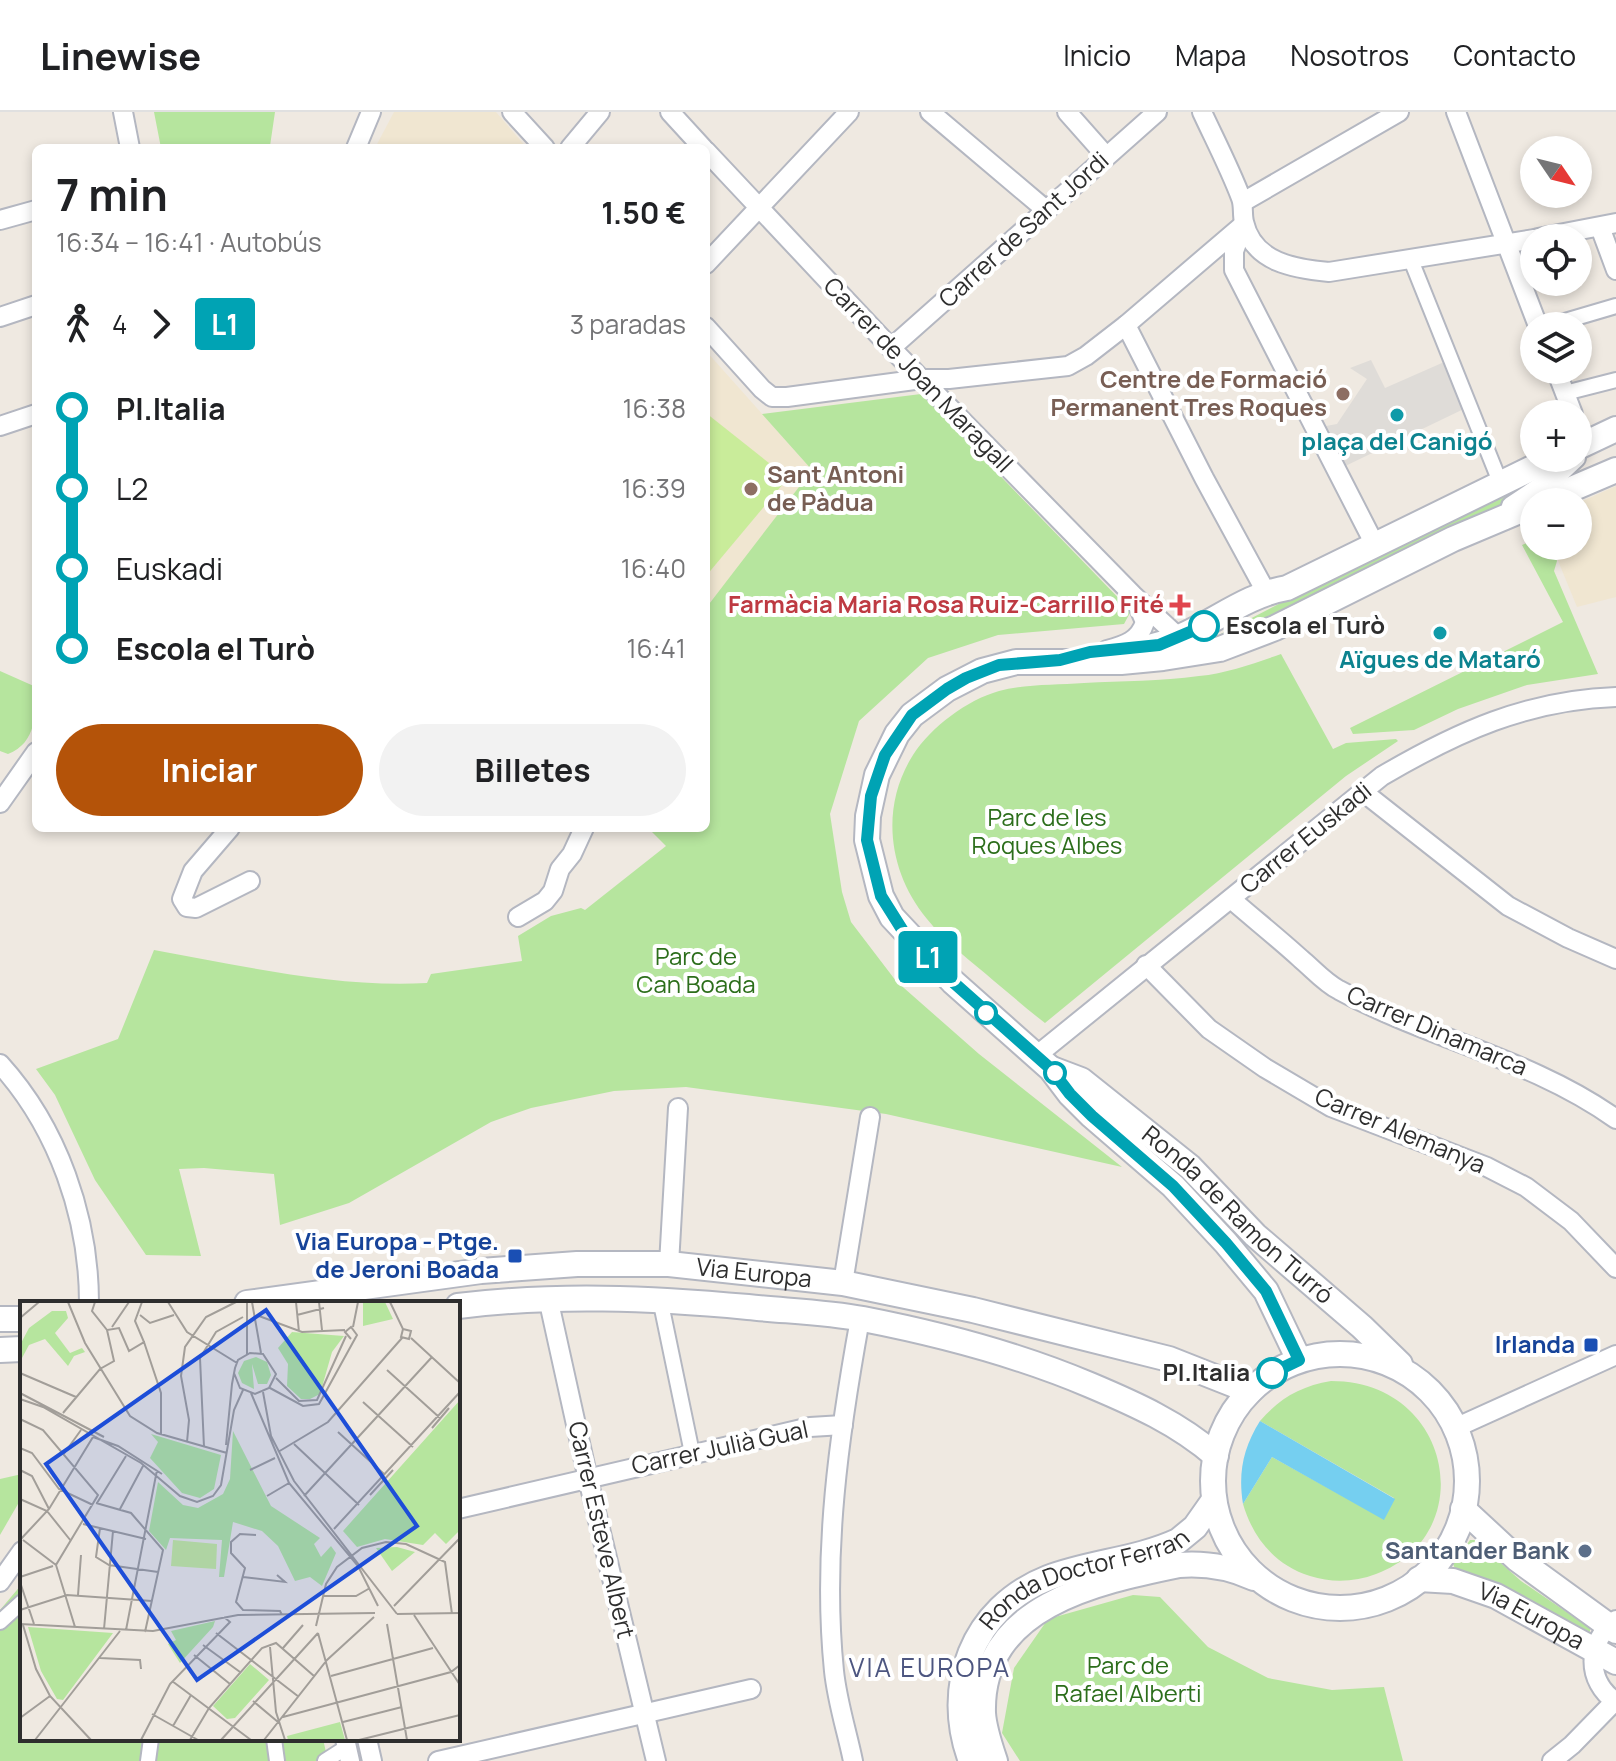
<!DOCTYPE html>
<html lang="es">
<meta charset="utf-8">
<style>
body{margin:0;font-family:Manrope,sans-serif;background:#f2f2f2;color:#202124;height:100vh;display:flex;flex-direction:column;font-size:30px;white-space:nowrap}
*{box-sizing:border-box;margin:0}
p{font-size:26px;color:#757577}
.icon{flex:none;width:44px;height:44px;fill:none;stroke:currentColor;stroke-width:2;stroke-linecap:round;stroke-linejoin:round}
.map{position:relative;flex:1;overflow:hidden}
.panel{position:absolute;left:32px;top:32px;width:678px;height:688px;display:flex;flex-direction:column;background:#fff;border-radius:12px;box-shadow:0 4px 12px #0003}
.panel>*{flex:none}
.badge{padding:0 16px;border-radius:6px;font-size:28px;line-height:52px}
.needle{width:52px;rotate:125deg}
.buttons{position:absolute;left:1520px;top:24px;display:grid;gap:16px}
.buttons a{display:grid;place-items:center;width:72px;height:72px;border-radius:50%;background:#fff;box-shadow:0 4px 12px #0003;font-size:40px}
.map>.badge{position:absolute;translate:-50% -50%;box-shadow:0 0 0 4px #fff}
.legs{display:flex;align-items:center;gap:12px;height:88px;padding:0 24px;font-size:26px}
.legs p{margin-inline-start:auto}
.head{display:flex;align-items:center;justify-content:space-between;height:136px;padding:0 24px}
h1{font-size:44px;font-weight:700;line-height:60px}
.action{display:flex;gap:16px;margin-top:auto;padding:16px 24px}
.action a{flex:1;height:92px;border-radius:48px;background:#b45309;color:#fff;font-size:32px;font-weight:700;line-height:92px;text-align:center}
.action a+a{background:#f2f2f2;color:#202124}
ul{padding:0 24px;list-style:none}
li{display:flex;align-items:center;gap:28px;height:80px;font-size:30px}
li i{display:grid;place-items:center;width:12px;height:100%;margin:0 10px;background:currentColor}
li i::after{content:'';width:20px;height:20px;margin:-10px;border:6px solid;border-radius:50%;background:#fff}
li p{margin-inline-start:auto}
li:first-child i{background:linear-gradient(#0000 50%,currentColor 0)}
li:last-child i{background:linear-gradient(currentColor 50%,#0000 0)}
header{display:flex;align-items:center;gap:48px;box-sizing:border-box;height:112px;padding:0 40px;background:#fff;border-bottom:2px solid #e0e0e0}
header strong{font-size:38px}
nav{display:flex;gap:44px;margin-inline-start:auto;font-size:28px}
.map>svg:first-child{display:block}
.education{fill:#f0e6d1}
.green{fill:#b6e59e}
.pitch{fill:#c9ec9a}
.plaza{fill:#dfdcd8}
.water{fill:#75cff0}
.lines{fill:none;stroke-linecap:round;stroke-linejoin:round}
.pedestrian-casing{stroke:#b4b7c1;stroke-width:18}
.minor-casing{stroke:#b4b7c1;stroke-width:22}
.tertiary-casing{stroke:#b4b7c1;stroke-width:28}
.pedestrian{stroke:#fff;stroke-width:14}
.minor{stroke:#fff;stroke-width:18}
.tertiary{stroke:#fff;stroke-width:24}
.line-1-casing{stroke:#fff;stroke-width:18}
.line-1{stroke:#00a3b4;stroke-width:12}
.education-dot{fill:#8d6e63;stroke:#fff;stroke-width:3}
.culture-dot{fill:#0f9aa8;stroke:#fff;stroke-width:3}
.health-dot{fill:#e0444e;stroke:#fff;stroke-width:3}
.stop-1-dot{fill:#fff;stroke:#00a3b4;stroke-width:4}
.transit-dot{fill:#1a4fb4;stroke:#fff;stroke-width:3}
.service-dot{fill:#5c6f8a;stroke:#fff;stroke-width:3}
.labels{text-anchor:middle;stroke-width:8;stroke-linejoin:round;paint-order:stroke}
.street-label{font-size:24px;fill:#2e2e2e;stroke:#fff}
.education-label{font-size:24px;font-weight:bold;fill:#785e54;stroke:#fff;text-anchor:end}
.culture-label{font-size:24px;font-weight:bold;fill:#0d838f;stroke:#fff}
.health-label{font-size:24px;font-weight:bold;fill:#be3a42;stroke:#fff;text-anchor:end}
.stop-label{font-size:24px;font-weight:bold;fill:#2e2e2e;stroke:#fff;text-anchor:start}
.park-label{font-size:24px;fill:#2c6e1b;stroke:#fff}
.transit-label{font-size:24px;font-weight:bold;fill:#164399;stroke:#fff;text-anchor:end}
.service-label{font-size:24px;font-weight:bold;fill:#4e5e75;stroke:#fff;text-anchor:end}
.neighbourhood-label{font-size:26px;letter-spacing:2px;fill:#4d5680;stroke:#fff}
.inset-road{fill:none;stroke:#a29e99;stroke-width:2}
.view{fill:#1d4ed8;fill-opacity:0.15;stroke:#1d4ed8;stroke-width:4}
.inset-edge{fill:none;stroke:#2e2e2e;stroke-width:4}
</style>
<header>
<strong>Linewise</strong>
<nav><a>Inicio</a><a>Mapa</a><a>Nosotros</a><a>Contacto</a></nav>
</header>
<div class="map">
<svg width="1616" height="1649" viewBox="0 0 1616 1649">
<rect width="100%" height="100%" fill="#efe9e1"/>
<!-- education -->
<g class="education">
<polygon points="394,0 496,0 527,36 375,36"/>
<polygon points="706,239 812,358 739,456 706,495"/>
<polygon points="1616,374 1616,485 1577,495 1552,434 1578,434 1578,391"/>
</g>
<!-- green -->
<g class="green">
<polygon points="154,0 275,0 270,34 286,36 161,36"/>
<path d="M921 282 1131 499 1124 512 998 523 928 546 859 609 830 702 842 780 851 810 896 869 979 942 1122 1055 886 1002 686 975 614 979 531 996 491 1010 349 1091 280 1113 274 1062 204 1056 179 1057 201 1144 146 1143 95 1068 55 983 36 957 118 927 154 838C244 854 335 876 427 871L431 862 522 849 518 824 551 804 581 796 585 798 666 734 648 716H706V496L812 358 762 302Z"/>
<polygon points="1532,369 1498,401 1257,519 1207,529 1438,410"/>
<polygon points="1534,428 1534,434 1551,434 1557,449 1554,459 1598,562 1527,573 1458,597 1414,618 1353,622 1350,616 1563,510 1522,433"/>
<path d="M1281 542 1333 637 1346 631 1396 627 1398 629 1346 664 1045 911C1028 898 1011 883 994 869 971 849 946 831 927 807 888 760 880 695 913 643 931 615 967 588 999 579 1026 572 1056 573 1084 571 1122 569 1161 569 1199 564 1228 561 1255 551 1281 542Z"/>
<path d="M0 559 36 575C36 600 37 631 8 642L0 639Z"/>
<path d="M1331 1269C1453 1269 1481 1423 1376 1462 1355 1470 1332 1471 1310 1464 1275 1453 1253 1426 1243 1392L1272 1345 1384 1407 1394 1386 1260 1309C1280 1286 1301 1274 1331 1269Z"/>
<polygon points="22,1362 22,1385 0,1423 0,1367"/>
<polygon points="1470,1428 1475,1428 1521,1469 1590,1516 1590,1520 1514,1483 1457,1461 1453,1452"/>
<polygon points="22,1472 22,1627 323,1627 328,1649 0,1649 0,1498"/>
<polygon points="1133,1483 1160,1485 1208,1535 1268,1566 1332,1578 1384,1575 1403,1649 1020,1649 1002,1621 1014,1556 1048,1507"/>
</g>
<!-- pitch -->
<polygon class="pitch" points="706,301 788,366 706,464"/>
<!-- plaza -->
<polygon class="plaza" points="1451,247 1470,294 1337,358 1315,316 1337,312 1367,267 1350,256 1371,248 1385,276"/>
<!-- water -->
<path class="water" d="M1260 1309 1395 1387 1384 1408 1272 1345 1243 1392C1238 1361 1243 1336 1260 1309Z"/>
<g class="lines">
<!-- pedestrian casing -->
<g class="pedestrian-casing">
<g id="pedestrian">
<polyline points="1411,148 1500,370"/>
<polyline points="1548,214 1616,194"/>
<polyline points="1565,281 1616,268"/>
<polyline points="660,1187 692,1341"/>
<polyline points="0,1510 22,1490"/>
<polyline points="274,1627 277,1649"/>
<polyline points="148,1649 151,1627"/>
<polyline points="325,1649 347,1635"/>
</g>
</g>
<!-- minor casing -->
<g class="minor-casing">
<g id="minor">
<polyline points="123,0 130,36"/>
<polyline points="512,0 545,36"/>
<polyline points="670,0 703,36"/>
<polyline points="930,0 1046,98"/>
<polyline points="1067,0 1106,44"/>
<path d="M1202 0C1215 28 1230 57 1241 86 1244 94 1242 102 1244 110 1253 151 1296 157 1329 160L1534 127"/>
<polyline points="1456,0 1538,214"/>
<polyline points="356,36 371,0"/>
<polyline points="570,36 600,0"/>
<polyline points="706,39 891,236 1133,483 1187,533"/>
<polyline points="1243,90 1399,0"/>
<polyline points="0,108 36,98"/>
<polyline points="1243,115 1234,139 1234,158 1374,431"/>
<polyline points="1600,115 1616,158"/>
<polyline points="1538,126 1616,111"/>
<polyline points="706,152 849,0"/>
<polyline points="0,205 36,193"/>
<polyline points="1126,213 1204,366 1266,480"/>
<polyline points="706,215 762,277 772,285 787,285 922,267 949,267 1068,254 1086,244 1126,213 1244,112"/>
<polyline points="891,236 1157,0"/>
<polyline points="1556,258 1573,302"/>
<polyline points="0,314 36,302"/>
<polyline points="1511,394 1559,362 1576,346"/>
<path d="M1107 538C1125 533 1139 529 1145 510L1136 489"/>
<polyline points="1362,679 1508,794 1568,826 1616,847"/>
<polyline points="0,691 36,640"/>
<polyline points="230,716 193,759 182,787 187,795 196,796 250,769"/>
<path d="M1231 787C1254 807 1278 826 1301 847 1313 857 1325 871 1339 878 1429 927 1532 947 1616 1007"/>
<polyline points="518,805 545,789 553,779 560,757 572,742 584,716"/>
<polyline points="1146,853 1209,917 1265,956 1331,995 1487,1055 1526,1075 1571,1109 1616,1156"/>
<path d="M1036 944 1382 664C1457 620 1527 588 1616 585"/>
<path d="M0 952C58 1016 89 1105 89 1191"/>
<polyline points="669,1152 678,996"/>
<polyline points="843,1171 870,1005"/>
<polyline points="548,1186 588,1367 656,1649"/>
<polyline points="1455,1316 1616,1243"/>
<polyline points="458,1397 810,1315 843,1313"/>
<polyline points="0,1470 22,1439"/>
<path d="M1616 1508C1586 1530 1586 1569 1616 1590"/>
<polyline points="345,1627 350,1649"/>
<polyline points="367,1627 372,1649"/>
<polyline points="438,1649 751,1577"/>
<path d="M853 1649C847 1620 837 1589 834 1559 822 1442 839 1322 860 1207"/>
<polyline points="1552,1649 1572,1633 1614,1590"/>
</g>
</g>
<!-- tertiary casing -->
<g class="tertiary-casing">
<g id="tertiary">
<polyline points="1578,335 1616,317"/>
<polyline points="1541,390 1616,358"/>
<path d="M1143 536C1196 528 1235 485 1287 476L1553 346"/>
<path id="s1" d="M1052 957 1081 968 1190 1055 1255 1123 1362 1215 1400 1252"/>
<path id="s2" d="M247 1191 481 1159 577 1152H669L843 1171 973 1198 1169 1247 1250 1279"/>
<path d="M458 1194C555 1182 651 1186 748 1195 786 1199 826 1200 863 1207 940 1222 1017 1242 1090 1273 1135 1292 1178 1311 1216 1344"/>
<polyline points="0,1207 22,1207"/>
<polyline points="0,1238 22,1237"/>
<circle cx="1340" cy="1369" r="127"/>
<polyline points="1299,1248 1266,1179 1226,1131 1173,1074 1092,1004 1070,982 1051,957 953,870 892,805 881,784 867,728 868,704 877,663 897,622 912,603 947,577 982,559 1016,550 1121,550 1163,546 1220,537 1275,516 1453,427 1534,393"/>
<polyline points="1463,1397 1517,1447 1616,1519"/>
<path id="s3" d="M1419 1467 1453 1469 1496 1484 1616 1550"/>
<path id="s4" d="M971 1649C943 1575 972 1496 1048 1466 1090 1450 1137 1448 1178 1429L1195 1415 1214 1388"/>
<path d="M995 1649C990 1634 984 1617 983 1601 980 1494 1096 1470 1179 1453 1205 1451 1230 1455 1254 1466"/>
</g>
</g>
<!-- pedestrian -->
<use href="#pedestrian" class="pedestrian"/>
<!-- minor -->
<use href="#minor" class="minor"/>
<!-- tertiary -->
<use href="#tertiary" class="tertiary"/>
</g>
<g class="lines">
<!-- line-1 casing -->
<g class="line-1-casing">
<polyline id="line-1" points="1204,514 1159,533 1090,540 1060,548 999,553 966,566 947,577 912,603 885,643 871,684 867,728 881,784 903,819 953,870 1051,957 1070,982 1092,1004 1173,1074 1226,1131 1266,1179 1299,1248 1272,1261"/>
</g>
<!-- line-1 -->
<use href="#line-1" class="line-1"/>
</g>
<!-- markers -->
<g class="education-dot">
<circle cx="1343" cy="282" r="8"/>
<circle cx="751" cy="377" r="8"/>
</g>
<g class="culture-dot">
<circle cx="1397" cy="303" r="8"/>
<circle cx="1440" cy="521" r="8"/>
</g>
<path class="health-dot" d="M1176 481h8v8h8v8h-8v8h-8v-8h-8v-8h8z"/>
<g class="stop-1-dot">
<circle cx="1204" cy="514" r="14"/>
<circle cx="986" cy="901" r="10"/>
<circle cx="1055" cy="961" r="10"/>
<circle cx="1272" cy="1261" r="14"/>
</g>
<g class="transit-dot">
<rect x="507" y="1136" width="16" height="16" rx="4"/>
<rect x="1583" y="1225" width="16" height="16" rx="4"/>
</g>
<circle class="service-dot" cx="1585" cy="1439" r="8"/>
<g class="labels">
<!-- street labels -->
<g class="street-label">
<text transform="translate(1024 118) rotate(-42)" y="8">Carrer de Sant Jordi</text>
<text transform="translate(918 263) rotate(46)" y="8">Carrer de Joan Maragall</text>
<text transform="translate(1306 726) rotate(-39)" y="8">Carrer Euskadi</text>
<text transform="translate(1437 919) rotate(23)" y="8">Carrer Dinamarca</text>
<text transform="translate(1400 1019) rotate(23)" y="8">Carrer Alemanya</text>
<text dy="8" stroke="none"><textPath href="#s1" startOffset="238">Ronda de Ramon Turró</textPath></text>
<text dy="8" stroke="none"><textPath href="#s2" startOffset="510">Via Europa</textPath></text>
<text transform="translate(720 1336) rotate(-12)" y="8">Carrer Julià Gual</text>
<text transform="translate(601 1418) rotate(77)" y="8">Carrer Esteve Albert</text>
<text dy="8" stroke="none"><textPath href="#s4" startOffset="254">Ronda Doctor Ferran</textPath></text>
<text dy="8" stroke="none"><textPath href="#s3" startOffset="120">Via Europa</textPath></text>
</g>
<!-- education labels -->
<g class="education-label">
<text x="1327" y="276">Centre de Formació<tspan x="1327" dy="28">Permanent Tres Roques</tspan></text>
<text x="767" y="371" text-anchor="start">Sant Antoni<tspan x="767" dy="28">de Pàdua</tspan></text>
</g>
<!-- culture labels -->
<g class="culture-label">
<text x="1397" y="338">plaça del Canigó</text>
<text x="1440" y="556">Aïgues de Mataró</text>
</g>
<!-- health labels -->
<g class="health-label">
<text x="1164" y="501">Farmàcia Maria Rosa Ruiz-Carrillo Fité</text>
</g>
<!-- stop labels -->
<g class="stop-label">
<text x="1226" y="522">Escola el Turò</text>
<text x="1250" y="1269" text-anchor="end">Pl.Italia</text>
</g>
<!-- park labels -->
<g class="park-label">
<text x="1047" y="714">Parc de les<tspan x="1047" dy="28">Roques Albes</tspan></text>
<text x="696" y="853">Parc de<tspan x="696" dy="28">Can Boada</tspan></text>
<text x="1128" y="1562">Parc de<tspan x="1128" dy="28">Rafael Alberti</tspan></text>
</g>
<!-- transit labels -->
<g class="transit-label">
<text x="499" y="1138">Via Europa - Ptge.<tspan x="499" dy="28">de Jeroni Boada</tspan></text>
<text x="1575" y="1241">Irlanda</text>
</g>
<!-- service labels -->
<g class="service-label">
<text x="1569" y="1447">Santander Bank</text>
</g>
<!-- neighbourhood labels -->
<g class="neighbourhood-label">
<text x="930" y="1565">VIA EUROPA</text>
</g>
</g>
<!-- overview -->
<g transform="translate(20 1189)">
<rect width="440" height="440" fill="#efe9e1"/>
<path d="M365 1 373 18 343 25V1ZM32 10H46L48 17 35 32 50 52 62 47 65 51 54 55 48 65 25 38 9 44 2 57 0 44 9 27ZM272 31 324 35 312 51 300 93 290 98H281L267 85 268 63 258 47ZM236 56 247 61 251 74 247 83H238L232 63 234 88 222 82 218 72 224 60ZM440 99V229L426 243 415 232 403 244 365 238 337 246 323 230ZM213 130 251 205 300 237 294 243 301 256 311 245 316 252 302 285 290 276 275 280 258 245 242 230 213 221 204 276H199L202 239 150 237 146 249 129 230 138 181 163 204 178 207 203 193 210 178ZM131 133 201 154 194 188 180 197 162 192 130 157 138 141ZM377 246 395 251 372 270 356 247ZM195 320 193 326 160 362 148 343 156 339 151 330ZM8 326 93 332 43 399 37 398 21 370ZM230 363 249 379 215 417 207 418 193 405ZM320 421 325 439H268L267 435Z" fill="#b6e59e"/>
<path d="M153 239 197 243 196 268 151 265Z" fill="#c9ec9a"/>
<path class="inset-road" d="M48 1 65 42 110 115 137 132 207 152M75 1 72 10 87 29M148 1 167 31 217 62M232 1 241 52M276 1 279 31M299 1 302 29M370 1 383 28 381 36 389 38 391 30 383 28M120 14 130 22 154 14M277 14 304 7M239 15 282 31 325 29M0 17 19 1M92 26 109 1M333 26 338 1M391 37 440 82M124 41 141 92V133M227 53V1M367 69 420 117M0 72 56 96M256 77 279 100 297 99 326 35M250 87 283 105 299 103 337 34 331 26 325 31 331 38M243 91 251 135 274 180 377 313M0 92 84 136M231 92 269 182 338 265 358 305M0 98 23 106 121 162 160 195 177 201 193 195 201 184 214 109 223 89M343 101 393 146M43 112 80 68 94 60 87 29 99 27 109 50 124 41 115 20 122 1M0 118 23 129 78 194 36 264 55 326M412 127 429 107M318 131 364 173M167 141 169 119 161 75 165 46 186 16 216 1M274 143 339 204M206 144 212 83 215 67 218 59 230 52 243 53 256 73 249 87 235 93 220 87 214 72M184 146 180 57 196 31 223 16M0 147 12 152 39 188 73 204M258 151 308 121 382 37M43 154 61 129M0 169 12 175 29 208M230 169 255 157M350 194 373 169M247 195 269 182M284 195 412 56M0 198 27 210 51 240M76 202 111 212 143 249 125 331M77 202 106 155M100 208 123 165M63 223 126 238M80 227 76 256 89 264 138 271M314 228 440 91M236 234 220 233 211 241V252L225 267 216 301 223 309 260 310 262 314M0 239 29 208 73 136 98 145 142 173M3 239 36 264M0 276 33 265M223 276 265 281 257 274M0 281 14 323M58 294 61 254M303 295H336L350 287M374 305 440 237M0 309 47 294 132 300M377 313 440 312M394 314 440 384M0 323 133 330 218 314 355 312M367 323 387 439M3 324 16 368 30 395 71 439M296 325 306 283 317 266 342 247 366 241 386 243 425 261 432 313M84 328 93 230M106 329 137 169M196 332 279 396M298 332 327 439M183 344 220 371M250 346 256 411 265 439M263 347 283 324M174 354 210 383M80 357 120 359 121 368M311 375 413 347M152 380 231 439M233 400 258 421M132 413 178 439M263 416 431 371 440 364M0 417 30 395M323 421 382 406M153 425 171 394M15 439 100 330M121 439 150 383 210 321 204 316M170 439 189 407 242 347 256 342 294 375M201 439 298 332M244 439 307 359 354 316M339 439 440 414"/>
<path class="view" d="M246 9 397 225 177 379 26 163Z"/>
<rect width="440" height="440" class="inset-edge"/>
</g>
</svg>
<div class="buttons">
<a><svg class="needle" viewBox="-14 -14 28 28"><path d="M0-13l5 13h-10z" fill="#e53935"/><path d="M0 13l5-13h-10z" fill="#757577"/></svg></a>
<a><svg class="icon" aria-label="locate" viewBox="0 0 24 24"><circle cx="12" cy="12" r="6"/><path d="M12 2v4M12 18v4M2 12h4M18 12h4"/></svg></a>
<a><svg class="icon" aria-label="layers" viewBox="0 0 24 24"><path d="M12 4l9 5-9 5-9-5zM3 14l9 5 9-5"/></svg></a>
<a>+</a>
<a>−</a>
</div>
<b class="badge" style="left:928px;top:845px;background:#00a3b4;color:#fff">L1</b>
<section class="panel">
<div class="head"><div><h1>7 min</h1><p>16:34 – 16:41 · Autobús</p></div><b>1.50 €</b></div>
<div class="legs"><svg class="icon" aria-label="walk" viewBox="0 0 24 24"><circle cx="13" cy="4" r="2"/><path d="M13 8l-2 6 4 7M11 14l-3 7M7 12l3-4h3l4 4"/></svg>4<svg class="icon" aria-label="forward" viewBox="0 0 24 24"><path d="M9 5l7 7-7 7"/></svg><b class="badge" style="background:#00a3b4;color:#fff">L1</b><p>3 paradas</p></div>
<ul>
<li><i style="color:#00a3b4"></i><b>Pl.Italia</b><p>16:38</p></li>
<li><i style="color:#00a3b4"></i><span>L2</span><p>16:39</p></li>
<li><i style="color:#00a3b4"></i><span>Euskadi</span><p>16:40</p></li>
<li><i style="color:#00a3b4"></i><b>Escola el Turò</b><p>16:41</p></li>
</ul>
<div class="action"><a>Iniciar</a><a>Billetes</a></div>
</section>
</div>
